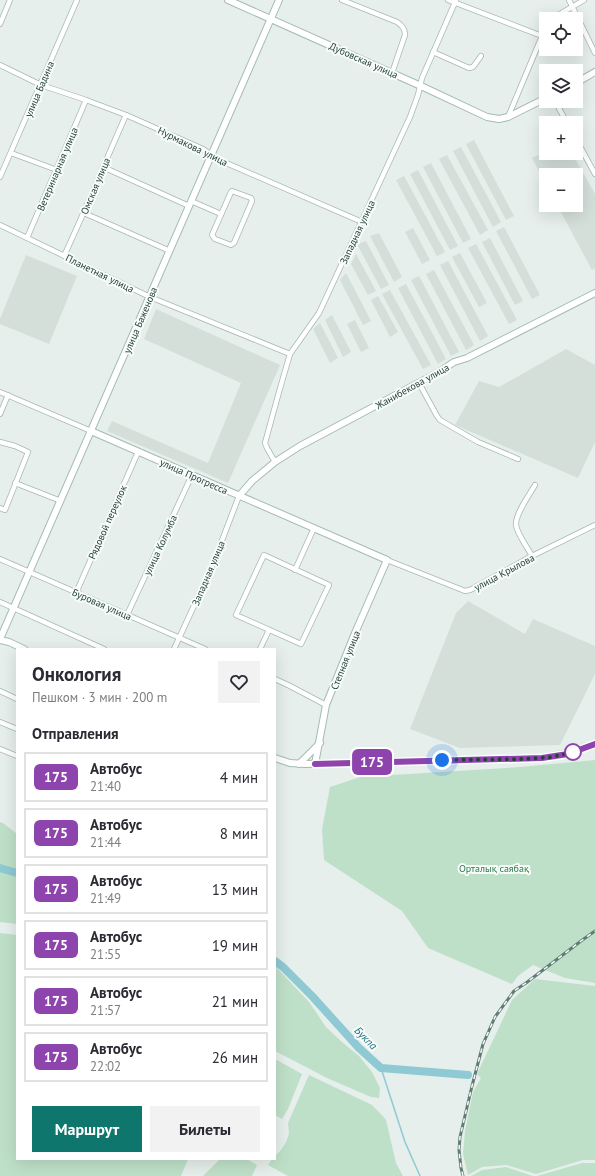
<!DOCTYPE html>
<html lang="ru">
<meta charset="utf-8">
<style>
body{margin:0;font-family:"PT Sans",sans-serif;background:#f2f2f3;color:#2b2b33;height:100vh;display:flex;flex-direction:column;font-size:15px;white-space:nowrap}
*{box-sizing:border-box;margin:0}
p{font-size:13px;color:#7c7c81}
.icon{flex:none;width:22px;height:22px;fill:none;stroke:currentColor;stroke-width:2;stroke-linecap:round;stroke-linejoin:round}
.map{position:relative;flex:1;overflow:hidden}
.panel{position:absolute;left:16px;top:648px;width:260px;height:512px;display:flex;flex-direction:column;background:#fff;border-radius:0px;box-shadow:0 4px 16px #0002}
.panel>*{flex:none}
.badge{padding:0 8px;border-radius:6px;font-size:14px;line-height:26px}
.tools{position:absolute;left:539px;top:12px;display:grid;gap:8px}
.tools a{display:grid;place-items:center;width:44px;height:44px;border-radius:0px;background:#fff;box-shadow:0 4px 16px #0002;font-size:20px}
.you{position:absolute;width:20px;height:20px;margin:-10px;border:3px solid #fff;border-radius:50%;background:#1a73e8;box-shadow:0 0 0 6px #1a73e833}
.map>.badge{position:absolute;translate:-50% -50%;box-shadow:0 0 0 2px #fff}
h2{padding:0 16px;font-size:15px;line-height:36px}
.round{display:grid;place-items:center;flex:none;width:42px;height:42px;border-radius:0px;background:#f2f2f3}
.head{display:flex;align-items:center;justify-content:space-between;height:68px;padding:0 16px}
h1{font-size:19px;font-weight:700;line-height:30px}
.cta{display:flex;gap:8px;margin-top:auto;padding:8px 16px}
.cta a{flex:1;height:46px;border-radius:0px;background:#0f766e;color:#fff;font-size:16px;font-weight:700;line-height:46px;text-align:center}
.cta a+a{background:#f2f2f3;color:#2b2b33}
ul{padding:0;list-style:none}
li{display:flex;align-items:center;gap:12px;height:50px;margin:0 8px 6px;padding:0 8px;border:2px solid #e1e1e2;border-radius:0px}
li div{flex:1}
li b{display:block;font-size:15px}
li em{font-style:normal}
li .badge{min-width:44px;font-weight:700;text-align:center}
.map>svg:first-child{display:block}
.built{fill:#d4dfda}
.green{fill:#bfe0c8}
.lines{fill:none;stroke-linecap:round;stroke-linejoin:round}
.stream{stroke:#8ec9d4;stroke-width:1.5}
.river{stroke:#8ec9d4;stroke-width:8}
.street-casing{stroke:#a8b8b2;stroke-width:6}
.secondary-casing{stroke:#a4bbb3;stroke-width:8}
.street{stroke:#fff;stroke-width:4.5}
.secondary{stroke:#fff;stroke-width:6}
.rail-casing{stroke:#5f7d75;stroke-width:3}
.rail{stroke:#f7fbf9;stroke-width:1.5;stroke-dasharray:4.5;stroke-linecap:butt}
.line-casing{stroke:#fff;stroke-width:9}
.line{stroke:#8e44ad;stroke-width:6}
.walk{stroke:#24423a;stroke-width:4;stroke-dasharray:0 7.2}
.stop-dot{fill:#fff;stroke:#8e44ad;stroke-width:2}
.labels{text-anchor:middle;stroke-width:4;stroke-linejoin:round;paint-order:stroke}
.street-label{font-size:10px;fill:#24423a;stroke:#f7fbf9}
.park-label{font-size:10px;fill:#2d7a4b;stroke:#f7fbf9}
.water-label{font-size:11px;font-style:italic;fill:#1c6f80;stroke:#f7fbf9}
</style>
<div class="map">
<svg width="595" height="1176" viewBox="0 0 595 1176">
<rect width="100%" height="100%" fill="#e6efeb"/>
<!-- built -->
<g class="built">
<polygon points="474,140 514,216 506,220 466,144"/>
<polygon points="461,147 501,222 493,227 453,151"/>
<polygon points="546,151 546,153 572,153 595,194 595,268 592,270 557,205 576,205 576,175 546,175 546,184 532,158"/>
<polygon points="447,155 488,230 480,235 439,159"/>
<polygon points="431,163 471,239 463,243 423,167"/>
<polygon points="418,170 458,246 450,250 410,174"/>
<polygon points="404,176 445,252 437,256 396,180"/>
<polygon points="504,227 540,295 532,299 496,231"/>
<polygon points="413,228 430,260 422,264 405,232"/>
<polygon points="379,233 402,277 394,282 370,236"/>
<polygon points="490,238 523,301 515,305 482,242"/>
<polygon points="366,241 389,285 381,289 357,244"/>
<polygon points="476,244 517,320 509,324 468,248"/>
<polygon points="460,253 487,303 479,307 452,257"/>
<polygon points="356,254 376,291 368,295 351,264"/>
<polygon points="26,255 77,276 49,344 0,324 0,319"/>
<polygon points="448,261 488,336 480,341 440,265"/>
<polygon points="434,270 474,345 466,350 426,274"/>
<polygon points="346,273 371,321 363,325 340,280"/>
<polygon points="419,276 459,352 451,356 411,280"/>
<polygon points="406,284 446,359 438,364 398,288"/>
<polygon points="390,290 431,365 423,369 382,294"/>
<polygon points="378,296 398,332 390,337 371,300"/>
<polygon points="156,309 280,365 228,483 107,431 112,421 208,463 241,383 144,339"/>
<polygon points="332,315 351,352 343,357 325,320"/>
<polygon points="355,320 369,348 361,352 347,324"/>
<polygon points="320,323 338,358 330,363 313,329"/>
<polygon points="566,349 595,365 595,442 578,478 455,425 479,381 499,387"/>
<polygon points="468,601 525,634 533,619 595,646 595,674 560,745 460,748 410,729 456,613"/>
</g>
<!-- green -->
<g class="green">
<polygon points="595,760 595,983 565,978 533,965 518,976 512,984 428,948 402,911 324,860 322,829 330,787 360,777 520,767"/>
<polygon points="0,822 3,823 17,834 17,924 0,922"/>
<polygon points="0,933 17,935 17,1159 188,1159 181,1176 0,1176"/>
<polygon points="275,966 309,1002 326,1027 343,1043 359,1056 372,1072 380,1088 379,1098 371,1097 327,1078 275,1051"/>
<polygon points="535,979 595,986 595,1160 583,1160 536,1174 506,1165 482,1167 468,1175 463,1154 465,1131 473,1092 481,1078 477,1074 512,1000"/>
<polygon points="275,1059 302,1074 288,1109 282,1119 275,1115"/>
<polygon points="309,1075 372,1105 381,1114 386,1120 396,1163 403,1176 288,1176 268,1165 272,1159 275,1159 275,1156 281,1150 286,1142 289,1134 288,1123"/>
<polygon points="220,1159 247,1159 257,1165 252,1176 203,1176"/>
<polygon points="582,1163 595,1163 595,1176 537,1176"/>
<polygon points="506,1167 533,1176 471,1176 482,1170"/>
</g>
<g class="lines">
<!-- stream -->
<polyline class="stream" points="381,1068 405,1142 420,1176"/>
<!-- river -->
<g class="river">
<polyline points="0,868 17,873"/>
<polyline points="275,961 283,967 312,996 359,1048 381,1068 468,1075"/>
</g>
<!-- street casing -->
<g class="street-casing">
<g id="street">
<path d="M342 0 397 22C402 26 405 28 405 35L392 73"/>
<polyline points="448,0 542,36"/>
<polyline points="569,0 595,53"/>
<polyline points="554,19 558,15 584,0"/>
<polyline points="0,24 10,0"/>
<polyline points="433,52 469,68 473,67 481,56"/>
<polyline points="0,65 41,85 86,100 126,115 203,149 217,159 362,222"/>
<polyline points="555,101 567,123"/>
<polyline points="508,117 542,36 546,30"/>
<polyline points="576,139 595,174"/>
<polyline points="11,153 57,170"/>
<polyline points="103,167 189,206"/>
<polyline points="0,177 77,0"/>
<polygon points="232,191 251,198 252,201 234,243 231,245 215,239 212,235 231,192"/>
<polyline points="191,201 221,214"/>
<polyline points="84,213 170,251"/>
<polyline points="0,225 150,297 290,354"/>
<polyline points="27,238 86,100"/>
<path d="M64 256C86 209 105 162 126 115"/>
<polyline points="419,383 437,416 440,420 478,442 518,459"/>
<polyline points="0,392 91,431"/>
<polyline points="0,414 8,395"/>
<polyline points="0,442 15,446 28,452 5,510 0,508"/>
<polyline points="275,462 267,448 265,443 279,392 290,354 319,313 410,117 418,95 422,78 456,0"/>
<polyline points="15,483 61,501"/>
<polygon points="264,555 329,585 301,644 236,615"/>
<path d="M532 556C528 548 517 534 516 525 515 514 530 494 535 485"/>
<polyline points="0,559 205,649"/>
<polyline points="387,560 460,589 465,591 470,590 532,556 595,525"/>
<polyline points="295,570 314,528"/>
<polyline points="76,593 138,452"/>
<polyline points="0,602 104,649"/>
<polyline points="127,615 192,475"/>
<polyline points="174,649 211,569 239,496"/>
<polyline points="260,649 269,630"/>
<polyline points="275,679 290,686 326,705"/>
<polyline points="0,691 17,699"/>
<polyline points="0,722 17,729"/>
<polyline points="0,749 17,756"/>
</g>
</g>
<!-- secondary casing -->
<g class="secondary-casing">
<g id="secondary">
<polyline points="228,0 421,86 487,117 499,119 508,117 546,98"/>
<polyline points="576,83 595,72"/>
<polyline points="91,431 387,560 355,633 326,705 315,764"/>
<polyline points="239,496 252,481 275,462 300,446 439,372 454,362 467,358 595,293"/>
<polyline points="0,639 279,0"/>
<polyline points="0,640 9,642 24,649"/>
<polyline points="275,758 290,763 305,764 542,758 568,753 595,744"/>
<polyline points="299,764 320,743"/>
</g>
</g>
<!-- street -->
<use href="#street" class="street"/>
<!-- secondary -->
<use href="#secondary" class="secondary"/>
<!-- rail casing -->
<g class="rail-casing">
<polyline id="rail" points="463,1176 461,1168 459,1150 460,1137 472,1086 483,1044 495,1017 514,991 526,983 581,941 595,931"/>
</g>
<!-- rail -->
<use href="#rail" class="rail"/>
</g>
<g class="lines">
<!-- line casing -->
<g class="line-casing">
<polyline id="line" points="315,764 542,758 568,754 595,744"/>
</g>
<!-- line -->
<use href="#line" class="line"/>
<!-- walk -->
<polyline class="walk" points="442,760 526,759 552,757 573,752"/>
</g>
<!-- markers -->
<circle class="stop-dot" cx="573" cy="752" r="8"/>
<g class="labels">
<!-- street labels -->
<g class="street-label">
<text transform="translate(364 60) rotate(24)" y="4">Дубовская улица</text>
<text transform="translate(39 89) rotate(-67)" y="4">улица Бадина</text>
<text transform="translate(193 146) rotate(26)" y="4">Нурмакова улица</text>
<text transform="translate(57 169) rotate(-67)" y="4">Ветеринарная улица</text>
<text transform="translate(95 186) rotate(-67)" y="4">Омская улица</text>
<text transform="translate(357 232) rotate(-65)" y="4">Западная улица</text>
<text transform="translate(100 273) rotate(26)" y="4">Планетная улица</text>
<text transform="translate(140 320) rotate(-67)" y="4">улица Баженова</text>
<text transform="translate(412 386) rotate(-29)" y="4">Жанибекова улица</text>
<text transform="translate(194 476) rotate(24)" y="4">улица Прогресса</text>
<text transform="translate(107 522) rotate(-66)" y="4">Рядовой переулок</text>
<text transform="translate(160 545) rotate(-65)" y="4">улица Колумба</text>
<text transform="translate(504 572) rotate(-28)" y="4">улица Крылова</text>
<text transform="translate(208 573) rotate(-67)" y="4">Западная улица</text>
<text transform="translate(102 604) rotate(24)" y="4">Буровая улица</text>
<text transform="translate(345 660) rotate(-68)" y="4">Степная улица</text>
</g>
<!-- park labels -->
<g class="park-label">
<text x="494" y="872">Орталық саябақ</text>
</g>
<!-- water labels -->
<g class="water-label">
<text transform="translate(366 1038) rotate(45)" y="4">Букпа</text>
</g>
</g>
</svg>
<div class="tools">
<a><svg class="icon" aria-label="locate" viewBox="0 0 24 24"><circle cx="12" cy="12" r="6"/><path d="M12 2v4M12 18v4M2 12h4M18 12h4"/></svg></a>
<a><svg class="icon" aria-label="layers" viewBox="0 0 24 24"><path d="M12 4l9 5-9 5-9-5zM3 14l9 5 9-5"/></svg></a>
<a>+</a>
<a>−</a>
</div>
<div class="you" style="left:442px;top:760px"></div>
<b class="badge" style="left:372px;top:762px;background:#8e44ad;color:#fff">175</b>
<section class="panel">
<div class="head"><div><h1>Онкология</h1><p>Пешком · 3 мин · 200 m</p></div><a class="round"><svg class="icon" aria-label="heart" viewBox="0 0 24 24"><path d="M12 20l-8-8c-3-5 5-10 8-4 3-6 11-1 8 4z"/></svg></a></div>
<h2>Отправления</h2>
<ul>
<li><span class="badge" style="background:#8e44ad;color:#fff">175</span><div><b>Автобус</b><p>21:40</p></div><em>4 мин</em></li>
<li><span class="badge" style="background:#8e44ad;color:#fff">175</span><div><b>Автобус</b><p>21:44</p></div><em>8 мин</em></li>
<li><span class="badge" style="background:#8e44ad;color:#fff">175</span><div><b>Автобус</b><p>21:49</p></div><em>13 мин</em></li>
<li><span class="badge" style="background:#8e44ad;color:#fff">175</span><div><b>Автобус</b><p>21:55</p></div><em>19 мин</em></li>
<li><span class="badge" style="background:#8e44ad;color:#fff">175</span><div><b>Автобус</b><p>21:57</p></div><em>21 мин</em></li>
<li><span class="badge" style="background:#8e44ad;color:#fff">175</span><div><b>Автобус</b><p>22:02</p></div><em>26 мин</em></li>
</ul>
<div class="cta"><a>Маршрут</a><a>Билеты</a></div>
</section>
</div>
